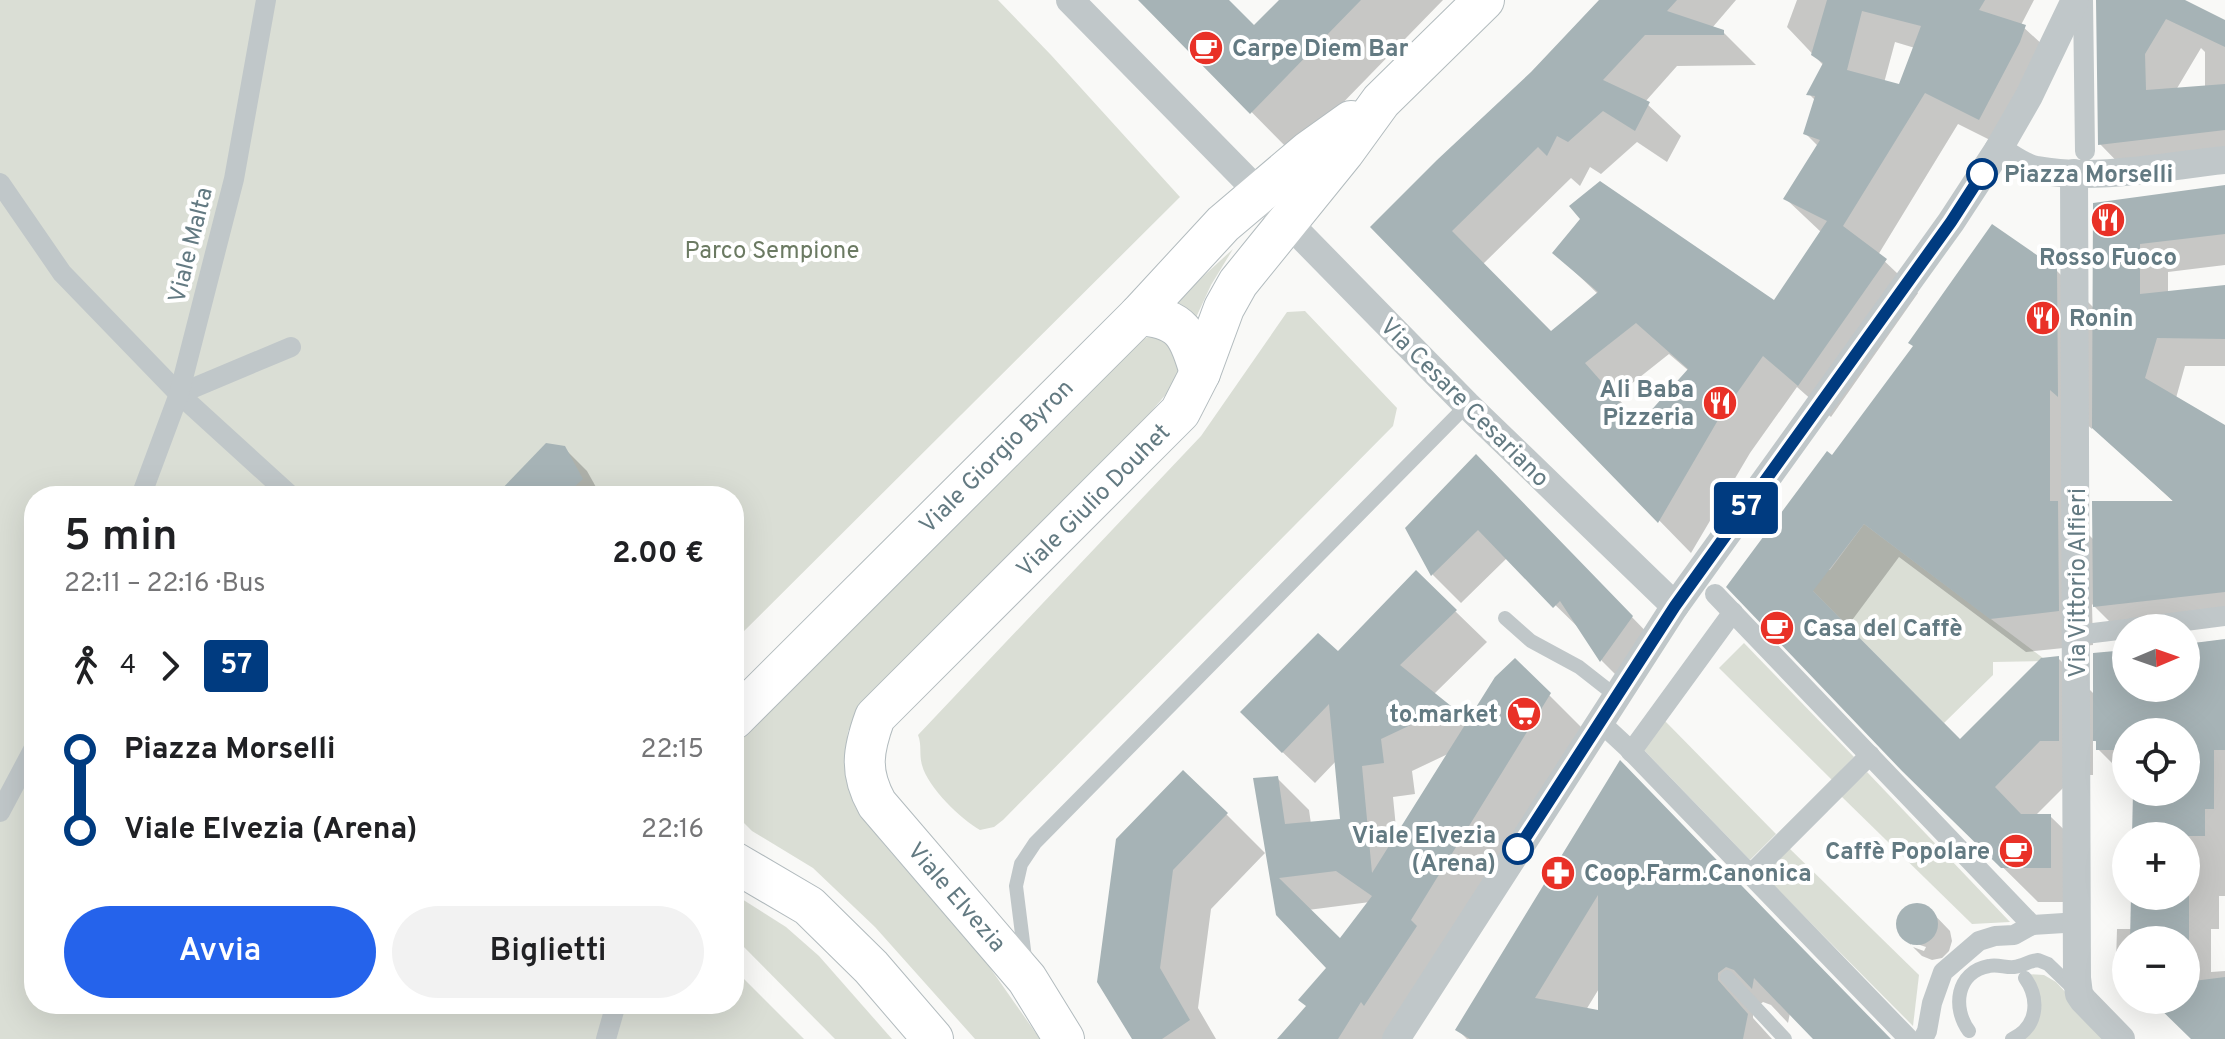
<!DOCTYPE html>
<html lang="it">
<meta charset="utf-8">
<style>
body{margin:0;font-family:Overpass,sans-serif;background:#f2f2f2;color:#202124;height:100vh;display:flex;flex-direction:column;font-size:30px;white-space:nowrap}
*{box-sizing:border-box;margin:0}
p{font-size:26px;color:#757577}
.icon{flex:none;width:44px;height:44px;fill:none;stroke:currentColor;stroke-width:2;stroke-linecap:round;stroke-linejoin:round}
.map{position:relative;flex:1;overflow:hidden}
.side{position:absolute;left:24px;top:486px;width:720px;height:528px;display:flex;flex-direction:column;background:#fff;border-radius:32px;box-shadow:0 8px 32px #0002}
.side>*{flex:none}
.badge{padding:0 16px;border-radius:6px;font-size:28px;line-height:52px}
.needle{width:52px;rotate:88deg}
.fabs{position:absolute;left:2112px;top:614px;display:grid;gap:16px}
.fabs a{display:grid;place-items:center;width:88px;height:88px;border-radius:50%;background:#fff;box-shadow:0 8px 32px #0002;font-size:40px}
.map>.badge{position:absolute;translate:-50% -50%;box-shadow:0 0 0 4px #fff}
.legs{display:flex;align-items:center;gap:12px;height:88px;padding:0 40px;font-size:26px}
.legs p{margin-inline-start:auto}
.head{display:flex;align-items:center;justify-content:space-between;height:136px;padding:0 40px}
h1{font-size:44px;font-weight:600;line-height:60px}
.cta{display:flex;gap:16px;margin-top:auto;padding:16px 40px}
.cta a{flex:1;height:92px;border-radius:48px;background:#2563eb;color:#fff;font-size:32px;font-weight:600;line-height:92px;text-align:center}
.cta a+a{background:#f2f2f2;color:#202124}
ul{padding:0 40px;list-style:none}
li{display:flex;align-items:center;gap:28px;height:80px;font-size:30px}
li i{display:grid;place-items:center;width:12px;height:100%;margin:0 10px;background:currentColor}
li i::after{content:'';width:20px;height:20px;margin:-10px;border:6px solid;border-radius:50%;background:#fff}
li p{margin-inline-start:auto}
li:first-child i{background:linear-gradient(#0000 50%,currentColor 0)}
li:last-child i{background:linear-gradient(currentColor 50%,#0000 0)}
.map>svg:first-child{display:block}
.green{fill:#daded5}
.shadow{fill:#0003;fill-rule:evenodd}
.building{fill:#a6b3b6;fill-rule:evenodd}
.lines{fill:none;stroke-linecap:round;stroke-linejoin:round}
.secondary-casing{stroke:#b2bbbe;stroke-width:42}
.service{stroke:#c0c7c9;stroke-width:14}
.pedestrian{stroke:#c0c7c9;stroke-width:20}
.minor{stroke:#c0c7c9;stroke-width:28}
.secondary{stroke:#fff;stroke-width:40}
.line-1-casing{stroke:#fff;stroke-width:18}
.line-1{stroke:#003b80;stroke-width:12}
.stop-1-dot{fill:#fff;stroke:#003b80;stroke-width:4}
.labels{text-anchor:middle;stroke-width:8;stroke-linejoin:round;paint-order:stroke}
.poi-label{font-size:24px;font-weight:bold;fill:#637a82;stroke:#fff;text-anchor:start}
.stop-label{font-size:24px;font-weight:bold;fill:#637a82;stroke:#fff;text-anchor:start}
.street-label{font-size:24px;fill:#637a82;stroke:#fff}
.park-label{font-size:24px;fill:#6b7a62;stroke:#fff}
</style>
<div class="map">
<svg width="2225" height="1039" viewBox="0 0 2225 1039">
<rect width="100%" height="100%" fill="#f9f9f7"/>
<!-- green -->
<g class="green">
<polygon points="0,0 998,0 1051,55 1180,197 734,641 734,496 34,496 34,1004 734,1004 734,969 804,1039 0,1039"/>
<polygon points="1233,249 1211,285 1193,324 1172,305"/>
<path d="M1305 311 1397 408 1393 426 1003 820 994 827 980 830C961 819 928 788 922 765 919 755 922 745 918 735L1201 436 1287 312Z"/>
<path d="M1154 333 1173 340C1183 383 1178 379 1151 412L868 702 848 731 845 763 847 784 856 808 882 842 986 962 1040 1039H975L875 927 813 868 752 831 734 813V748L768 707 1136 344Z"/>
<polygon points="1864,524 2047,661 1993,662 1993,675 1944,723 1794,572 1830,570"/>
<polygon points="1744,643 1854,757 1832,780 1719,668"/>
<polygon points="1665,721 1776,834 1750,860 1640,746"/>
<polygon points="1867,772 2010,922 1972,924 1841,796"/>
<polygon points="1789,848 1919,975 1913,1026 1763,875"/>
<polygon points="734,894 786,927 819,956 892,1039 835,1039 734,937"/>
<polygon points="2027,974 2044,975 2056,982 2109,1039 2018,1039 2032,1024"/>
</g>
<!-- shadow -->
<g class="shadow">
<polygon points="1141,0 1226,0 1254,28 1282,0 1443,0 1293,154"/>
<path d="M1602 0H1736L1712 28 1723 32 1756 65 1677 66 1645 102 1681 136 1667 162 1637 142 1601 174 1590 167 1580 186 1571 178 1483 264 1551 334 1598 294 1554 252 1775 303 1822 233 1786 199 1819 147 1806 134 1816 101 1809 94 1824 66 1787 27 1797 0H2034L2021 25 2058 59 2012 151 1958 124 1878 255 1918 293 1831 417 1797 387 1750 453 1691 553 1373 227 1533 74ZM1895 42 1915 48 1900 86 1884 83ZM1669 354 1689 371 1641 425 1616 396Z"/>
<path d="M2097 0H2182L2225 22V167L2133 178 2100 144ZM2201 48 2205 52V88L2176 90Z"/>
<path d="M2225 187V265L2168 272V293L2225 287V366H2185L2176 398 2225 427V623L2123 635 2092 604 2093 645 2026 652 1899 557 1847 627 1961 742 2058 658 2095 695 2126 651V688H2186V644L2225 640V896H2219V929H2211V972L2225 971V1039H2193L2155 1000H2186V940H2126V971L2116 962 2117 929H2132L2133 896H2186V836H2134L2135 792H2186V732H2126V772H2121L2098 749V744L2093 738V775H2076L2035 816H2050L2085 850V902H2038L1904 770 1729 587 1832 458 2056 270 2095 309V204ZM2084 422 2092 429V425L2175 503 2094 540 2084 530Z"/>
<polygon points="564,448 587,471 601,496 498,496"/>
<polygon points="1504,485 1660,646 1630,689 1602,661 1584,633 1507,558 1461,603 1433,575 1407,529"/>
<path d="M1455 611 1487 642 1434 694 1468 725 1515 661 1581 727 1389 1039H1280L1308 1006 1328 968 1278 914 1277 778 1309 810 1311 824 1343 821 1337 760 1315 783 1274 744 1338 654ZM1450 753 1397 838 1393 797 1415 794 1412 771ZM1370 902 1340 941 1308 910Z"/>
<path d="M1621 763 1889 1039H1816L1790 1013 1788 1023 1771 1005 1763 1002 1753 1010V1018L1772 1039H1467L1458 1030ZM1600 987V1013L1586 1010Z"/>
<polygon points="1226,814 1265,853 1211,909 1198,1008 1216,1039 1134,1039 1118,840"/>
<polygon points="1918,904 1928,908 1950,931 1952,941 1949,951 1942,958 1932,960 1922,956 1913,947 1924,951 1926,947 1911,942 1911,945 1900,933 1898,923 1901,913 1908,906"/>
</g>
<!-- building -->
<g class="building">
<polygon points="1138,0 1229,0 1254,25 1279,0 1361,0 1250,114"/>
<path d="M1599 0H1677L1667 11 1724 30V35H1645L1603 80 1650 102 1635 131 1603 111 1568 142 1557 136 1547 156 1538 147 1452 231 1551 331 1598 292 1552 253 1580 219 1569 206 1600 181 1774 300 1827 221 1783 199 1820 140 1803 134 1815 96 1806 95 1823 63 1811 55 1827 0H1985L1979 10 2026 25 2020 42 1979 120 1925 93 1843 226 1887 259 1798 386 1763 356 1718 420 1658 523 1370 227 1437 160 1531 72ZM1862 11 1921 26 1899 84 1847 70ZM1636 323 1688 369 1639 424 1585 363Z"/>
<polygon points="2096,0 2185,0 2225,20 2225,47 2166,19 2145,54 2146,90 2225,84 2225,130 2098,145"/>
<polygon points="2225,185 2225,234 2140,244 2140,294 2225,285 2225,339 2157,338 2145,378 2225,425 2225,592 2093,607 2092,501 2173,501 2092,428 2093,203"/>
<polygon points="1992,224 2057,269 2058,397 2050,390 2050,501 2058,501 2059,611 1990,619 1864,524 1813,591 1960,739 2041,658 2059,656 2059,741 2040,741 1995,787 2021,814 2051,814 2051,868 2001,868 1902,771 1726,587 1827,451 1832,455 1913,346 1908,343"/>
<polygon points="546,443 565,446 583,479 564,496 495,496"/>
<polygon points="1476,454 1633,616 1600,662 1560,601 1553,608 1478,530 1431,576 1405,528"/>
<path d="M1416 570 1457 610 1400 665 1451 706 1381 739 1384 763 1362 766 1372 873 1495 677 1515 658 1551 693 1411 920 1417 926 1364 1006 1361 1002 1338 1039H1277L1306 1006 1298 1000 1326 968 1276 915 1253 778 1278 776 1285 824 1340 819 1329 704 1282 753 1240 712 1318 633 1338 651ZM1336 871 1372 896 1340 938 1279 878Z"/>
<polygon points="2225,639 2225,750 2214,750 2214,809 2205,809 2205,836 2132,836 2133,792 2186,792 2186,732 2126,732 2126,750 2096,750 2096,741 2093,741 2093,653 2126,650 2126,688 2186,688 2186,644"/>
<path d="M1620 760 1773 918 1891 1039H1813L1754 978 1752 989 1734 970 1726 967 1718 973V980L1748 1014 1743 1039H1470L1455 1030ZM1598 895V1010L1535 998Z"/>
<polygon points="1183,770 1228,813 1173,870 1160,968 1190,1020 1162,1039 1132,1039 1097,982 1116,839"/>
<polygon points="2131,896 2189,896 2189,940 2130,940"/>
<circle cx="1917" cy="924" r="21"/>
<polygon points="2225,977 2225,1039 2191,1039 2151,1000 2186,1000 2186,982"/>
</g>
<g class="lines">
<!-- secondary casing -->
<g class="secondary-casing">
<g id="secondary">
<path d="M1139 315C1182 318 1189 334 1200 373"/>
<polyline points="734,719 1139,315 1223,224 1309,151 1351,121"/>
<polyline points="734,862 809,906 871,967 933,1039"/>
<path d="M1064 1039 1027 979 877 804C859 772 863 750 875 717L1180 412 1200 373 1224 308 1238 283 1344 152 1381 101 1484 0"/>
</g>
</g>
<!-- service -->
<g class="service">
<polyline points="1505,618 1531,641 1579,667 1616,696"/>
<polyline points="1025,958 1016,886 1021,864 1035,843 1467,405"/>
<polyline points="1727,977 1785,1039"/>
<path d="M1969 1031C1952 1008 1956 972 1989 966 1998 964 2006 968 2014 967 2023 966 2029 961 2038 960L2048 964 2076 991"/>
<path d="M2012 1039C2038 1027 2040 999 2025 978"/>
</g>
<!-- pedestrian -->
<g class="pedestrian">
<polyline points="2083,0 2085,151"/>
<polyline points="0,183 62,273 179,394 291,496"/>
<polyline points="179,394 291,347"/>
<polyline points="141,496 179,394 234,179 266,0"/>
<polyline points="1715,594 2032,925 2064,923"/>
<polyline points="2131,628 2225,616"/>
<polyline points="2077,635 2126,629"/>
<polyline points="1600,722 1628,748 1909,1039"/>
<polyline points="1631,752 1733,612"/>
<polyline points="0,812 34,748"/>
<polyline points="1750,875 1870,755"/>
<polyline points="606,1039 616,1004"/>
<polyline points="1923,1039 1927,1031 1932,1003 1943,972 1979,941 1995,936 2014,935 2032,925"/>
</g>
<!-- minor -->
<g class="minor">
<polyline points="1070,0 1467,405 1675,606"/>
<path d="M1998 150C2010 157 2023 168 2037 170 2095 181 2166 166 2225 160"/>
<polyline points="2074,173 2077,978 2079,994 2083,1000 2121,1039"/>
<polyline points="1396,1039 1675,606 1951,222 1998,150 2029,96 2075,0"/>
</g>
<!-- secondary -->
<use href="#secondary" class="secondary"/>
</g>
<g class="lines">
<!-- line-1 casing -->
<g class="line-1-casing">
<polyline id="line-1" points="1518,849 1675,606 1951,222 1982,174"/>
</g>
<!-- line-1 -->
<use href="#line-1" class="line-1"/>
</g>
<!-- icons -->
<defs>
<g id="cafe-disc" transform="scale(1.8)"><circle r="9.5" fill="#e93127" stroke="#fff"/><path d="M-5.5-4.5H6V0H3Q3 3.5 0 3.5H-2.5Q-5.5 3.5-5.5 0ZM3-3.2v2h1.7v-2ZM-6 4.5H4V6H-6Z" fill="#fff"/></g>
<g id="restaurant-disc" transform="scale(1.8)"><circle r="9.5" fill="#e93127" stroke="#fff"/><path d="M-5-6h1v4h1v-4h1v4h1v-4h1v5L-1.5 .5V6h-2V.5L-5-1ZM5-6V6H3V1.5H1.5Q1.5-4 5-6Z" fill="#fff"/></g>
<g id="supermarket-disc" transform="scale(1.8)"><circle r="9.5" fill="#e93127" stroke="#fff"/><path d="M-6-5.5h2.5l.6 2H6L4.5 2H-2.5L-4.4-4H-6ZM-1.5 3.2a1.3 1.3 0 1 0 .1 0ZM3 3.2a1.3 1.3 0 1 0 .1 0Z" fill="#fff"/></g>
<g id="pharmacy-disc" transform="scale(1.8)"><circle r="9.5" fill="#e93127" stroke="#fff"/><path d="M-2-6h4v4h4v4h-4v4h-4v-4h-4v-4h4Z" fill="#fff"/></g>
</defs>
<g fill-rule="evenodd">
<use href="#cafe-disc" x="1206" y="48"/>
<use href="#restaurant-disc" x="2108" y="220"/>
<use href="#restaurant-disc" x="2043" y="318"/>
<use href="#restaurant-disc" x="1720" y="403"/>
<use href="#cafe-disc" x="1777" y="628"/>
<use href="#supermarket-disc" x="1524" y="714"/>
<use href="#cafe-disc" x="2016" y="851"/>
<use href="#pharmacy-disc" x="1558" y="873"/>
</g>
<!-- markers -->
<g class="stop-1-dot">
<circle cx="1982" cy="174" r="14"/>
<circle cx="1518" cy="849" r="14"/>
</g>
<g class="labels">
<!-- poi labels -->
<g class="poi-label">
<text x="1232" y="56">Carpe Diem Bar</text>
<text x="2108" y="265" text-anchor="middle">Rosso Fuoco</text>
<text x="2069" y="326">Ronin</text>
<text x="1694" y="397" text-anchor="end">Ali Baba<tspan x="1694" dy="28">Pizzeria</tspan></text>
<text x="1803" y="636">Casa del Caffè</text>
<text x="1498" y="722" text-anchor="end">to.market</text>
<text x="1990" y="859" text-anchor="end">Caffè Popolare</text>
<text x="1584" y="881">Coop.Farm.Canonica</text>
</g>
<!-- stop labels -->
<g class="stop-label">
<text x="2004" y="182">Piazza Morselli</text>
<text x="1496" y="843" text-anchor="end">Viale Elvezia<tspan x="1496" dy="28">(Arena)</tspan></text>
</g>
<!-- street labels -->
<g class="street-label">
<text transform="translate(190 245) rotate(-76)" y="8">Viale Malta</text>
<text transform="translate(1465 402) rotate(45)" y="8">Via Cesare Cesariano</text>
<text transform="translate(996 456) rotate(-45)" y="8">Viale Giorgio Byron</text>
<text transform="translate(1093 500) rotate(-45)" y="8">Viale Giulio Douhet</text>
<text transform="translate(2077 583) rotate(-90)" y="8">Via Vittorio Alfieri</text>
<text transform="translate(957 897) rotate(49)" y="8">Viale Elvezia</text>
</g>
<!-- park labels -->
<g class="park-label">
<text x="772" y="258">Parco Sempione</text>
</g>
</g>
</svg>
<div class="fabs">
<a><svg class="needle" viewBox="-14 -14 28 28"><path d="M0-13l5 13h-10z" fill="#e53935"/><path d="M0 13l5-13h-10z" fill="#757577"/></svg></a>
<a><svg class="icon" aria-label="locate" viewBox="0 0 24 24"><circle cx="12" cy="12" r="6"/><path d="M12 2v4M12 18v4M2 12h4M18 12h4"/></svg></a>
<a>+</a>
<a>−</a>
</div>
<b class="badge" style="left:1746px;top:508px;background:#003b80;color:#fff">57</b>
<section class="side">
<div class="head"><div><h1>5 min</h1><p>22:11 – 22:16 · Bus</p></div><b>2.00 €</b></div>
<div class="legs"><svg class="icon" aria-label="walk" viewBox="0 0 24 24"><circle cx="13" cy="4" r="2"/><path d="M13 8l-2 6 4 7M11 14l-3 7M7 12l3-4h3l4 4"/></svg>4<svg class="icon" aria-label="forward" viewBox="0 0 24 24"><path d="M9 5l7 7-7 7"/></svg><b class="badge" style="background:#003b80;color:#fff">57</b></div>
<ul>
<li><i style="color:#003b80"></i><b>Piazza Morselli</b><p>22:15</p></li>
<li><i style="color:#003b80"></i><b>Viale Elvezia (Arena)</b><p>22:16</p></li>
</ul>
<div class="cta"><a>Avvia</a><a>Biglietti</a></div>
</section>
</div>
